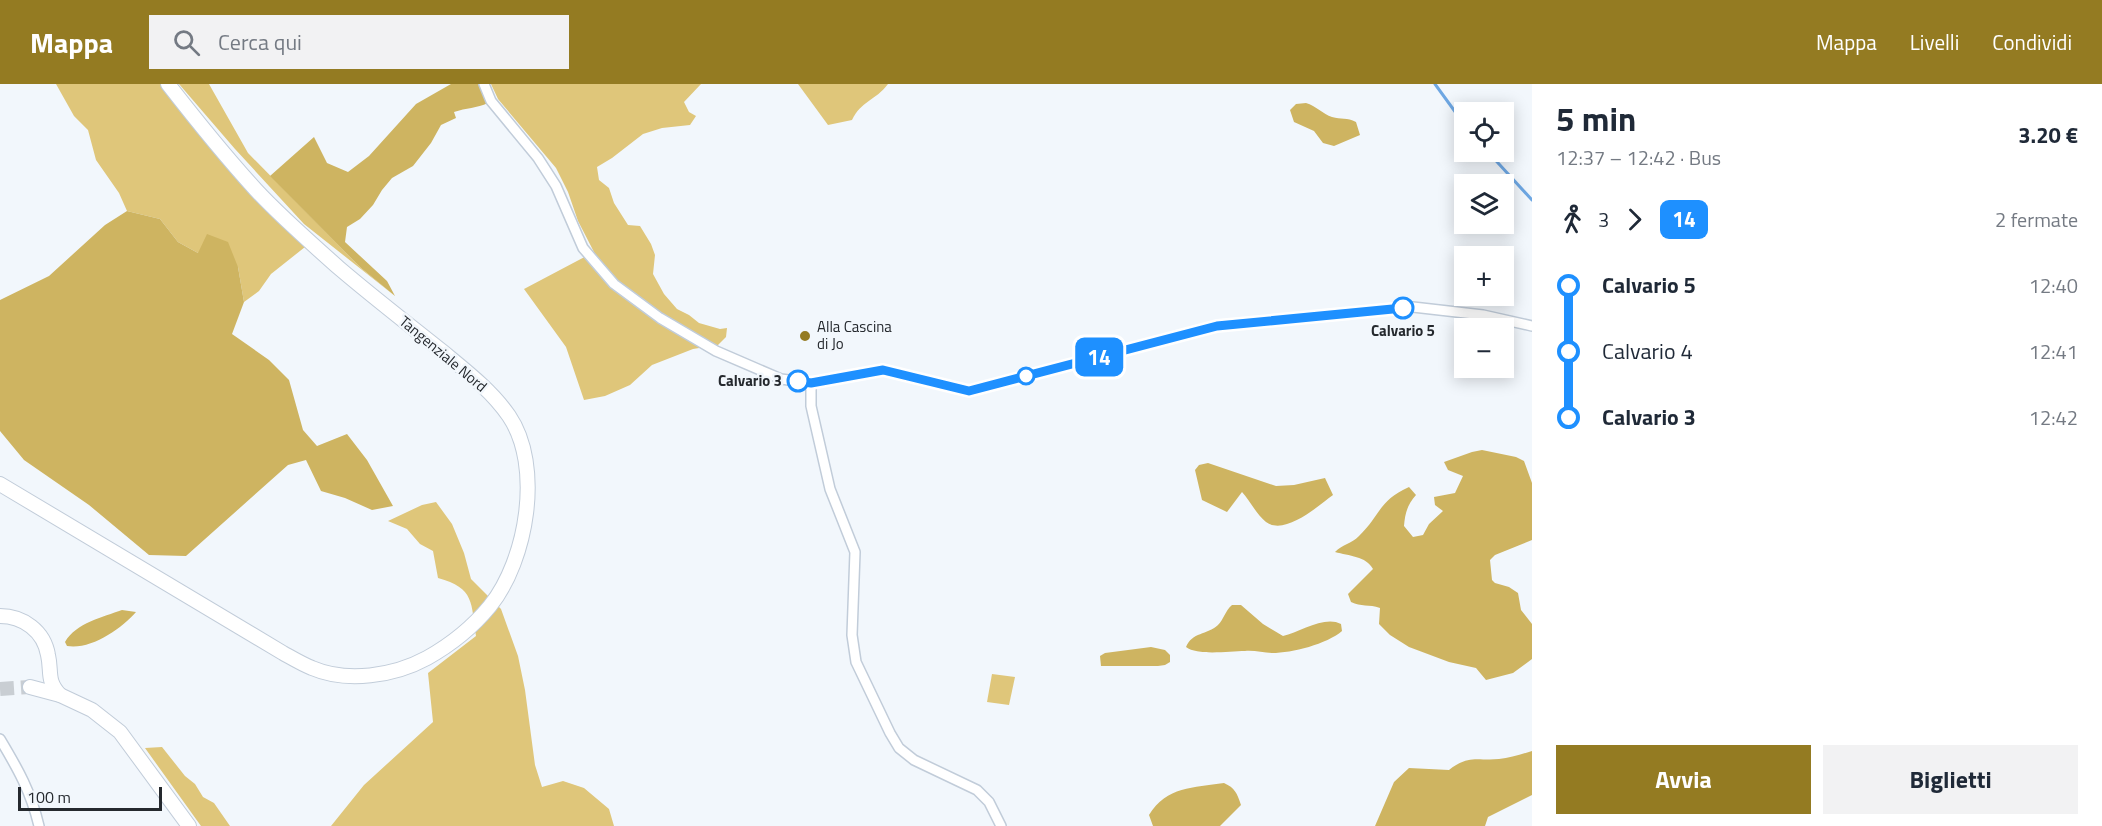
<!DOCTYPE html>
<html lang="it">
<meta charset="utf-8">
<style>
body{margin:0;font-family:"Titillium Web",sans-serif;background:#f2f2f3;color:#1f2937;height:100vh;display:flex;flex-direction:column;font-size:22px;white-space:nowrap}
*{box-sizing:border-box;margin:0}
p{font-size:20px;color:#747a83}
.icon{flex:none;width:33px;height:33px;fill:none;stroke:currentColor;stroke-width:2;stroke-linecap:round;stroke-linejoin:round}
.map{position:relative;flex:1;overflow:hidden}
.panel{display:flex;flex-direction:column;background:#fff;width:570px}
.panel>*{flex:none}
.badge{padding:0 12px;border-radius:9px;font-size:21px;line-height:39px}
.fabs{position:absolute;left:1454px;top:18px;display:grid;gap:12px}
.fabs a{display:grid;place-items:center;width:60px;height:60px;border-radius:0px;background:#fff;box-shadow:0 3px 15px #0003;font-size:30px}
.scale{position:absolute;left:18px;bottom:15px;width:144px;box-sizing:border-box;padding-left:6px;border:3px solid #25292e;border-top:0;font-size:16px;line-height:21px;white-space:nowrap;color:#25292e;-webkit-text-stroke:4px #f2f7fc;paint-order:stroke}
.map>.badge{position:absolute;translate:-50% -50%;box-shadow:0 0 0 3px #fff}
.legs{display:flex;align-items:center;gap:9px;height:66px;padding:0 24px;font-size:20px}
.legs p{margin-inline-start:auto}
.overview{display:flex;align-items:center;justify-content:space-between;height:102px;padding:0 24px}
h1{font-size:33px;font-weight:700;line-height:45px}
.cta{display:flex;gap:12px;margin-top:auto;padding:12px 24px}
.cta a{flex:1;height:69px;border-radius:0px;background:#947b22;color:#fff;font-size:24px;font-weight:700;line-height:69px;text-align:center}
.cta a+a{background:#f2f2f3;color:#1f2937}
ul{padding:0 24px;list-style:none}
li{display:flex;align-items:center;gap:21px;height:66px;font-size:22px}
li i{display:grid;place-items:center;width:9px;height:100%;margin:0 8px;background:currentColor}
li i::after{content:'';width:15px;height:15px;margin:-8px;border:4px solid;border-radius:50%;background:#fff}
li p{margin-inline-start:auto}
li:first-child i{background:linear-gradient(#0000 50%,currentColor 0)}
li:last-child i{background:linear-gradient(currentColor 50%,#0000 0)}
header{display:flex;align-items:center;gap:36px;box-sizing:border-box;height:84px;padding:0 30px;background:#947b22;color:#fff}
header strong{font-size:28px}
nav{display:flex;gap:33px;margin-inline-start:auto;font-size:21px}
.search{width:420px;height:54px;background:#f2f2f3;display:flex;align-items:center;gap:15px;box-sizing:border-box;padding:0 21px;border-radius:0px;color:#747a83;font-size:22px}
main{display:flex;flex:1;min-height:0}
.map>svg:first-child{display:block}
.green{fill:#dfc67a}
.forest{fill:#ceb461}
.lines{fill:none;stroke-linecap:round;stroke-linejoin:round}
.stream{stroke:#6ea7e3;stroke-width:3}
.primary-tunnel{stroke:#c9ced3;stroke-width:14;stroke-dasharray:14 7;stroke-linecap:butt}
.minor-casing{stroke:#c1ccd9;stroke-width:12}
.primary-casing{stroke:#c1ccd9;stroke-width:16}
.minor{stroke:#fff;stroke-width:9}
.primary{stroke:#fff;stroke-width:14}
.line-1-casing{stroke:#fff;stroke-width:14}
.line-1{stroke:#1e90ff;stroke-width:9}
.stop-1-dot{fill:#fff;stroke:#1e90ff;stroke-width:3}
.poi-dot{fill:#947b22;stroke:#f2f7fc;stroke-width:2}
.labels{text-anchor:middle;stroke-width:5;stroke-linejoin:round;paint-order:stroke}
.poi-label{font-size:15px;fill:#25292e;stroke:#f2f7fc;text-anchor:start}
.stop-label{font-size:15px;font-weight:bold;fill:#25292e;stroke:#f2f7fc}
.street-label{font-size:15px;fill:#25292e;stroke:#f2f7fc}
</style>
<header>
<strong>Mappa</strong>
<div class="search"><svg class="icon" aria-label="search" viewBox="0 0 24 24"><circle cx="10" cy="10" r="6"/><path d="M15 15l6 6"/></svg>Cerca qui</div>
<nav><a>Mappa</a><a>Livelli</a><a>Condividi</a></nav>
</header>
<main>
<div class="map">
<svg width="1532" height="742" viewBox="0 0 1532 742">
<rect width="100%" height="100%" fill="#f2f7fc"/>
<!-- green -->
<g class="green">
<polygon points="56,0 162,0 251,109 305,163 271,190 259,207 244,218 238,183 198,169 178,158 160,135 127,127 119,109 96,76 88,46 74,32"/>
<polygon points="179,0 209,0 248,69 361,184 395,212 304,140 235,65"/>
<polygon points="491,0 701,0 684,18 689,28 696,32 690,41 662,44 643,50 612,74 597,83 599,96 609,104 614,119 628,141 640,142 651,160 655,171 653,190 664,210 677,225 689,231 699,239 720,245 727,244 726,253 718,261 693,265 652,281 630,301 605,312 584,316 566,263 524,205 594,168 578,137 568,108 556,84 498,15"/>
<path d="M798 0H888C875 17 861 17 852 36L828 41Z"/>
<path d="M436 418 452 440 464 469 471 495 501 525 518 572 525 606 535 681 542 703 563 697 584 704 609 725 614 742H331L364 701 433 638 428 589 476 552C471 519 475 504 438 494L433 467 420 460 407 445 388 437 422 421Z"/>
<polygon points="992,590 1015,593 1009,621 987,618"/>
<polygon points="162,663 185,692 195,700 203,713 214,719 230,742 201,742 145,664"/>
</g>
<!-- forest -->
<g class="forest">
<path d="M451 0H481L488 19C477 24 466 24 454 28L456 34 441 41 431 59 413 82 392 94 382 106 373 121 360 135 347 143 345 158 387 197 395 212 361 184 270 92 314 53 327 79 348 88 369 72 416 20Z"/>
<path d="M1306 19C1316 22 1323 30 1332 33 1341 36 1347 33 1356 38L1360 51 1334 62 1323 59 1314 47 1294 38 1290 26 1296 20Z"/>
<polygon points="127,127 160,135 178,158 198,169 207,150 228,158 238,183 244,218 232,250 269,276 289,296 303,346 317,362 347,350 367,376 393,422 372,426 345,414 321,407 306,376 288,381 186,472 149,471 89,421 24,376 0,347 0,216 49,192 105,141"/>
<path d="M1482 366 1516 373 1524 377 1532 399V456L1495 471 1490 476 1492 496 1495 499 1509 503 1518 509 1521 526 1532 540V575L1513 589 1486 596 1476 584 1449 578 1409 563 1390 551 1379 540 1380 524C1369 520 1361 523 1351 518L1348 510 1373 485C1366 472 1349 472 1335 468 1343 460 1351 460 1359 452 1380 432 1378 417 1409 403L1416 411C1407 421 1405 430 1404 442L1413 453 1423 451 1429 440 1443 427 1435 421 1434 413 1455 409 1463 392 1448 386 1444 378 1472 368Z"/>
<path d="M1208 379 1276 402 1294 401 1325 394 1333 411C1318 422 1285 452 1266 438 1257 431 1250 417 1242 408L1227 428 1202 416 1195 386 1199 381Z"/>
<path d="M1232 521H1241L1263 540 1283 552C1300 548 1325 531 1341 540L1342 547C1327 560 1292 569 1272 569 1263 569 1254 566 1245 567 1229 567 1198 572 1186 563 1192 548 1207 551 1218 541 1224 535 1225 527 1232 521Z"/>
<path d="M122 526 136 528C121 545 91 566 67 562L65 558C76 539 103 533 122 526Z"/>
<polygon points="1151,563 1165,566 1170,571 1170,578 1165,581 1158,582 1101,582 1100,572 1105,569"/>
<path d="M1532 667V711L1488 733 1485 742H1375L1394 698 1409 684 1449 686C1469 670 1477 677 1499 675 1510 674 1522 670 1532 667Z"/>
<path d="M1224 699C1235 704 1237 709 1241 721L1220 742H1153L1149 731C1167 702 1193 704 1224 699Z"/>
</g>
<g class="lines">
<!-- stream -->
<g class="stream">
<polyline points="1435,0 1464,40"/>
<polyline points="1488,68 1532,116"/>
</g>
<!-- primary-tunnel -->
<polyline class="primary-tunnel" points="0,605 30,603"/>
<!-- minor casing -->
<g class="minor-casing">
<g id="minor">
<polyline points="484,0 491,17 538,74 556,102 583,164 614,200 660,234 716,267 781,295 811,299 883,286 969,307 1217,242 1413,223 1483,231 1532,242"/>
<polyline points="811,299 811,322 830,405 855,468 852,551 856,578 890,649 899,664 914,676 977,706 989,718 1001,742"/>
<path d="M0 655C18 685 31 708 39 742"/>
</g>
</g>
<!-- primary casing -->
<g class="primary-casing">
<g id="primary">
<path d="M0 400 283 569C292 574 302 580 312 584 347 599 394 592 427 574 452 560 472 544 490 522 527 476 543 382 509 332 492 307 466 287 443 268 408 240 373 213 339 184 312 160 280 132 256 106 225 72 196 36 168 0"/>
<path d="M0 532C23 532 44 547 48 571 52 588 46 596 60 611"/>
<polyline points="30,603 60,611 92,626 120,648 189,742"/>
</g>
</g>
<!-- minor -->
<use href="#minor" class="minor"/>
<!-- primary -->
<use href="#primary" class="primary"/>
</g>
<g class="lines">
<!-- line-1 casing -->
<g class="line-1-casing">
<polyline id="line-1" points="798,297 811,299 883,286 969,307 1217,242 1403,224"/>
</g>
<!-- line-1 -->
<use href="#line-1" class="line-1"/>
</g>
<!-- markers -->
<g class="stop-1-dot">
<circle cx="1403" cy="224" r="10"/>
<circle cx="1026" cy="292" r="8"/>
<circle cx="798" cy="297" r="10"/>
</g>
<circle class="poi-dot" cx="805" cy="252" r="6"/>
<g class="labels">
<!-- poi labels -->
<g class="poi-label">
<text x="817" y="248">Alla Cascina<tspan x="817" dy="17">di Jo</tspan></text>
</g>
<!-- stop labels -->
<g class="stop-label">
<text x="1403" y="252">Calvario 5</text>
<text x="782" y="302" text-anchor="end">Calvario 3</text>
</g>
<!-- street labels -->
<g class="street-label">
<text transform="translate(443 270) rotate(40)" y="5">Tangenziale Nord</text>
</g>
</g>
</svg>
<div class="fabs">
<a><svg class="icon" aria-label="locate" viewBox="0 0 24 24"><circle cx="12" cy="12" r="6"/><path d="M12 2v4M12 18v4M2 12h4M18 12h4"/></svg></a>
<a><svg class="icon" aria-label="layers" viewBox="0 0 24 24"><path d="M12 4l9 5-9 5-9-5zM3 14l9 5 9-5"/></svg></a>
<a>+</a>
<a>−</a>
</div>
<div class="scale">100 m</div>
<b class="badge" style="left:1099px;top:273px;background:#1e90ff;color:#fff">14</b>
</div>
<section class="panel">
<div class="overview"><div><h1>5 min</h1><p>12:37 – 12:42 · Bus</p></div><b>3.20 €</b></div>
<div class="legs"><svg class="icon" aria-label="walk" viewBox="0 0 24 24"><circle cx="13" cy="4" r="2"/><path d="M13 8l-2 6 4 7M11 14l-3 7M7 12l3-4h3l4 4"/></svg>3<svg class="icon" aria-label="forward" viewBox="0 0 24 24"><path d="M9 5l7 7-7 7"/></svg><b class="badge" style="background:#1e90ff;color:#fff">14</b><p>2 fermate</p></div>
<ul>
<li><i style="color:#1e90ff"></i><b>Calvario 5</b><p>12:40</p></li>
<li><i style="color:#1e90ff"></i><span>Calvario 4</span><p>12:41</p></li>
<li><i style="color:#1e90ff"></i><b>Calvario 3</b><p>12:42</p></li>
</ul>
<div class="cta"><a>Avvia</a><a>Biglietti</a></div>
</section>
</main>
